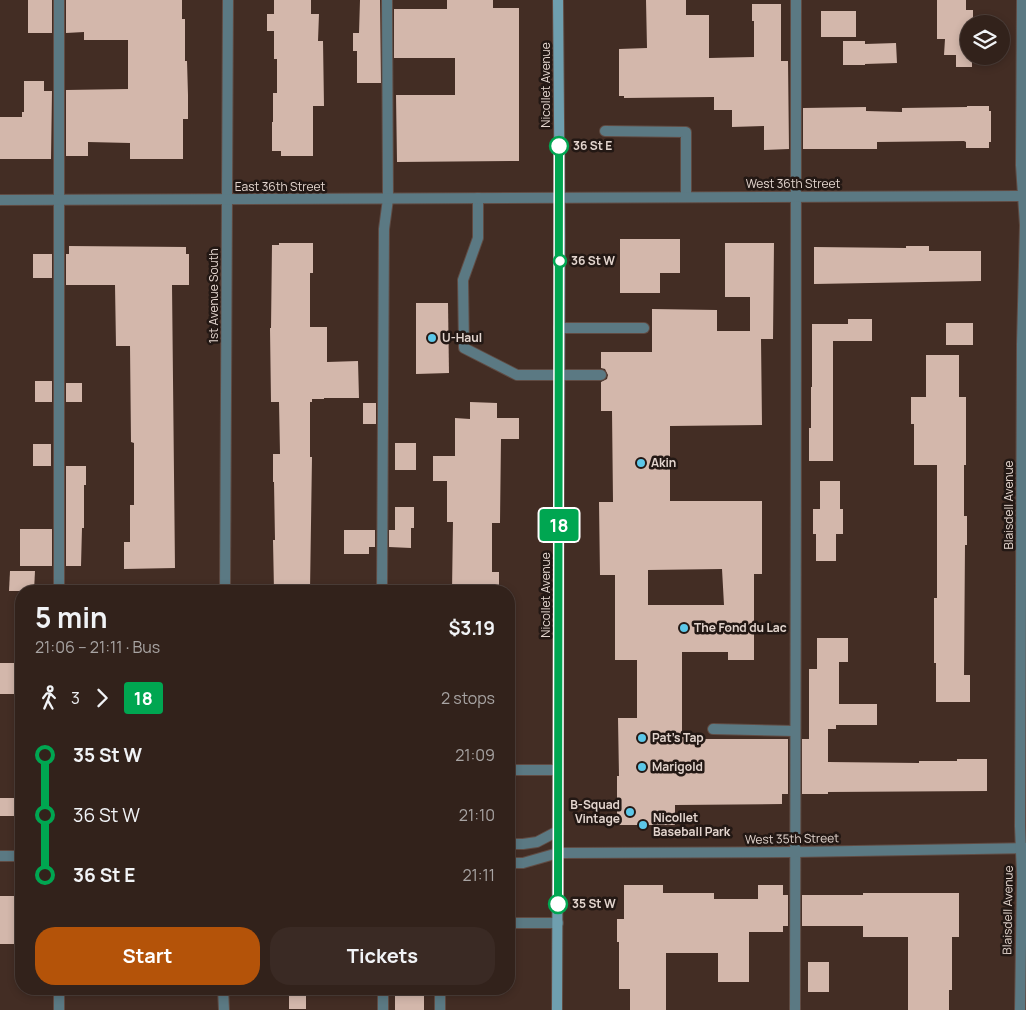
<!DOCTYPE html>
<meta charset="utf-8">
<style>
body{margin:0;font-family:Manrope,sans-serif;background:#3a2a24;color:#f1f3f6;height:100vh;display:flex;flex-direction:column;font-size:19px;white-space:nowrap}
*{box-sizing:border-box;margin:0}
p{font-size:16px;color:#a8a4a3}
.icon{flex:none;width:28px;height:28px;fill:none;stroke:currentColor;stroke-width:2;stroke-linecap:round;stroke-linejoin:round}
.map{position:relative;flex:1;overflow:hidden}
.drawer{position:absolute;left:15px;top:585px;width:500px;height:410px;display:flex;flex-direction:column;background:#32221b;border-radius:20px;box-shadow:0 2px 8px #0003,0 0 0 1px #4d3f3a}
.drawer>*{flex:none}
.badge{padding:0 10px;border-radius:4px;font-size:18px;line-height:32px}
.buttons{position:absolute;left:960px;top:15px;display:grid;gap:10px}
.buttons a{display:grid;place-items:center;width:50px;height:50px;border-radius:50%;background:#32221b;box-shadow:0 2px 8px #0003,0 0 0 1px #4d3f3a;font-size:25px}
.map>.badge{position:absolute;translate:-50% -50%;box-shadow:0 0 0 2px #fff}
.legs{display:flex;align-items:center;gap:8px;height:55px;padding:0 20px;font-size:16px}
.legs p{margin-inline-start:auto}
.summary{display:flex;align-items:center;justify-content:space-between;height:85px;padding:0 20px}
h1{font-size:28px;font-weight:700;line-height:38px}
.primary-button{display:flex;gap:10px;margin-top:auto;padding:10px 20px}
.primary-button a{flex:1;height:58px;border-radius:20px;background:#b45309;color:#fff;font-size:20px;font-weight:700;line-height:58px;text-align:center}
.primary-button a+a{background:#3a2a24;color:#f1f3f6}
ul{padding:0 20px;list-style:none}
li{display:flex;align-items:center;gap:18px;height:60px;font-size:19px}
li i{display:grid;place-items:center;width:8px;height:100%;margin:0 6px;background:currentColor}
li i::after{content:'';width:12px;height:12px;margin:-6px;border:4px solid;border-radius:50%;background:#32221b}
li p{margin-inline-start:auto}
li:first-child i{background:linear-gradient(#0000 50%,currentColor 0)}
li:last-child i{background:linear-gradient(currentColor 50%,#0000 0)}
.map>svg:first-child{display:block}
.building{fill:#d3b7ab;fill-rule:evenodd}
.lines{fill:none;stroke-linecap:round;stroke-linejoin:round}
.service-casing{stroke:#604b43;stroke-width:12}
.minor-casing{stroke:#604b43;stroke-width:12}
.tertiary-casing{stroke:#604b43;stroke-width:12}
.secondary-casing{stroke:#604b43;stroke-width:12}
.service{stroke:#5b7983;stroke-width:10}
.minor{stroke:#5b7983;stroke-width:10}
.tertiary{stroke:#5b7983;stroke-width:10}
.secondary{stroke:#6f9faf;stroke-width:10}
.line-1-casing{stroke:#fff;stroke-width:11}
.line-1{stroke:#00a651;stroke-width:8}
.stop-1-dot{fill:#fff;stroke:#00a651;stroke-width:2.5}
.poi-dot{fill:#5cc7e8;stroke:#231814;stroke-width:2}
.labels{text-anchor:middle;stroke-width:5;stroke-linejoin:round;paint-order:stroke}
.street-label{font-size:12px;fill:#e3d5ce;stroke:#231814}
.stop-label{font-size:12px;font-weight:bold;fill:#e3d5ce;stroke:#231814;text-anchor:start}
.poi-label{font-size:12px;font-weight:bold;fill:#e3d5ce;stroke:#231814;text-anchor:start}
</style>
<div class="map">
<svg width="1026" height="1010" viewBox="0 0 1026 1010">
<rect width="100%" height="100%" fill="#432d24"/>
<!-- building -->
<g class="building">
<rect x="28" y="0" width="24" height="33"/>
<polygon points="66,0 182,0 182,19 185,19 185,61 187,61 188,95 188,119 183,119 183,159 130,159 130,143 88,142 88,156 66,156 66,90 128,89 128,40 84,40 84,32 66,33"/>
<polygon points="274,0 311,0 311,14 319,14 318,41 323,41 324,106 313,106 313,156 281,156 281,151 272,151 272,122 273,122 273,93 277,93 277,59 274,59 274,31 267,31 267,14 274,14"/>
<polygon points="360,0 380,0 381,83 357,83 357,51 353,51 353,33 359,33"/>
<polygon points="447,0 493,0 493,8 519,8 519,161 397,162 396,95 455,95 455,58 394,58 394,9 447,9"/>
<polygon points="646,0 686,0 686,15 709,15 709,58 754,57 754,21 752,21 752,4 781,4 781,61 788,61 789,149 764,150 764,126 732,127 732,110 714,110 714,97 624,98 624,96 619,96 619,49 647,48"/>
<polygon points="937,0 966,0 966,10 973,10 973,24 969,24 969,56 972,56 972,67 956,67 956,55 944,55 945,39 937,39"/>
<rect x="821" y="11" width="35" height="26"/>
<polygon points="843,41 865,41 865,44 896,43 897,63 865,64 865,65 843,65"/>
<polygon points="24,81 44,81 44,91 52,91 51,159 0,159 0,117 22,117 22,112 24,112"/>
<polygon points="967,106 989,106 989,111 991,111 991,142 989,142 989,148 966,148 966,142 964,141 877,142 877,149 803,149 803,108 866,107 866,111 902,112 902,108 967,107"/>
<polygon points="620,239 680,239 680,273 660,273 660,293 620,293"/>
<polygon points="279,243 313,243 313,273 310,273 310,327 327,327 327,362 358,361 359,398 324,398 324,399 312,399 312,402 310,402 310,457 312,457 310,591 274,591 273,540 275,540 274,482 273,482 273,454 280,454 279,402 271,402 270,328 271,328 272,245 279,245"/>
<path d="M725 243H774L773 339H761L762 425 670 426V501H762V574H754V660H728V652H682V736H684V739H788V794H782V804L675 805V825H617V776H619L618 718H637V660H615V575H600L599 502H613L612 411H601V382L607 379 608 375 605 369 601 368V352H652V309L717 310V331H750V297H725ZM722 569 724 605H648V570Z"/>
<polygon points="69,246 186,247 186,254 189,254 189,285 172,285 175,568 124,569 124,542 130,542 130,505 134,505 134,443 131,442 130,346 116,346 115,285 66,285 66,254 69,254"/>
<polygon points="906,246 929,246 929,251 981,251 981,281 814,284 814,247 906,248"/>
<rect x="33" y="254" width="19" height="24"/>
<polygon points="416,303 448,303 449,373 416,374"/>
<polygon points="848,319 872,319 872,341 833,341 833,461 809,461 809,428 811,428 811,387 812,387 812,324 848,324"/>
<rect x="946" y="323" width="27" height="22"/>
<polygon points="926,355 959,355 959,397 966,397 966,465 964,465 964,516 967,516 967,545 965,545 964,675 970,675 970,702 936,702 936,663 934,663 934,598 937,598 937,465 914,465 914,424 911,424 911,397 926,397"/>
<rect x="35" y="381" width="17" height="21"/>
<rect x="66" y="383" width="16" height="19"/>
<polygon points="470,402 497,403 497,418 519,418 519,439 501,439 500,523 492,523 492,572 499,572 499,591 452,591 453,522 447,522 447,481 433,481 433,456 455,456 455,418 470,419"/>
<rect x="363" y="403" width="13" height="21"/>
<rect x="395" y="443" width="21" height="27"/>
<rect x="33" y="444" width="18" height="22"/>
<polygon points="66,466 86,466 86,485 84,485 84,528 82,528 81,566 66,566"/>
<polygon points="820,481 840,481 840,509 843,509 843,534 836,534 836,561 816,561 816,534 813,534 813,509 820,509"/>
<polygon points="395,507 414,507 414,528 411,528 411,548 389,547 389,530 395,530"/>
<rect x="20" y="529" width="32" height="37"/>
<polygon points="344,530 375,530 375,547 369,547 369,554 344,554"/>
<polygon points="10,571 35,571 34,591 9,591"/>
<polygon points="817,638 848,638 848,662 839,662 839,704 877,704 877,725 836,725 836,729 828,729 828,762 919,763 919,761 957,761 957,759 987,759 987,791 828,792 828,794 802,794 802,739 809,739 809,669 817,669"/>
<rect x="0" y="663" width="21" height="31"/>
<rect x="0" y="798" width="21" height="18"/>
<polygon points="624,885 663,885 663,893 714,893 714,899 758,899 758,885 783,885 783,895 788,895 788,926 783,926 783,932 749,932 749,982 718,982 718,953 666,953 666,1010 630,1010 630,989 619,989 619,942 617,942 617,919 624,919"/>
<polygon points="863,893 959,893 959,937 952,937 952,990 949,990 949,1010 908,1010 908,937 863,937 863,926 802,926 802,895 863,895"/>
<rect x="0" y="896" width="21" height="48"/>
<rect x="808" y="962" width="21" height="30"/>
<rect x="289" y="989" width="17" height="20"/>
<rect x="395" y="989" width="29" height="21"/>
</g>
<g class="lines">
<!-- service casing -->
<g class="service-casing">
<g id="service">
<polyline points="605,131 686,132 686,197"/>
<polyline points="478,198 478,238 463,280 464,348 517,375 601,375"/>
<polyline points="559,328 644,328"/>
<polyline points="59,591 59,0"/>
<polyline points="382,591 384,229 388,199 387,0"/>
<polyline points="713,729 794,731"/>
<polyline points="509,770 558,770"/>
<polyline points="509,923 558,923"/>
<polyline points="59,989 59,1010"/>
<polyline points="383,989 383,1010"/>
<polyline points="440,1010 440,989"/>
<path d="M795 1010C795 673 797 337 796 0"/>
</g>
</g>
<!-- minor casing -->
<g class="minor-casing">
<g id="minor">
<polyline points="225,591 228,0"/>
<polyline points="558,853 795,852 1026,848"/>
<polyline points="223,989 224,1010"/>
<polyline points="1020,1010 1022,876 1020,826 1022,344 1025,225 1021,165 1022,0"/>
</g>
</g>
<!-- tertiary casing -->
<g class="tertiary-casing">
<g id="tertiary">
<polyline points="0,200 1026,196"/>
<polyline points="509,844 523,844 537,842 558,831"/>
<polyline points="0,856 21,856"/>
<polyline points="509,863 523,863 558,853"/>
</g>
</g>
<!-- secondary casing -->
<g class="secondary-casing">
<polyline id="secondary" points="557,1010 560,237 558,0"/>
</g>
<!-- service -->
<use href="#service" class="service"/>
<!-- minor -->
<use href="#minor" class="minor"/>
<!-- tertiary -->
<use href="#tertiary" class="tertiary"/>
<!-- secondary -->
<use href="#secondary" class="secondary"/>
</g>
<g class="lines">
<!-- line-1 casing -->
<g class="line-1-casing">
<polyline id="line-1" points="558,904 559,146"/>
</g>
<!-- line-1 -->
<use href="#line-1" class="line-1"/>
</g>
<!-- markers -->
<g class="stop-1-dot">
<circle cx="559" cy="146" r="9"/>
<circle cx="560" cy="261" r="6"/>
<circle cx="558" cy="904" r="9"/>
</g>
<g class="poi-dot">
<circle cx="432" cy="338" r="5"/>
<circle cx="641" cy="463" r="5"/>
<circle cx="684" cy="628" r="5"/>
<circle cx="642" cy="738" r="5"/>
<circle cx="642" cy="767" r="5"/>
<circle cx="630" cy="812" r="5"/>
<circle cx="643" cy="825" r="5"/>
</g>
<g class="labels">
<!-- street labels -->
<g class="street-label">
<text transform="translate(546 85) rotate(-90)" y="4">Nicollet Avenue</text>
<text x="793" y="188">West 36th Street</text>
<text x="280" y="191">East 36th Street</text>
<text transform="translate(214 296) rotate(-90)" y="4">1st Avenue South</text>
<text transform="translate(1009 505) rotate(-90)" y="4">Blaisdell Avenue</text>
<text transform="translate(546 595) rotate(-90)" y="4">Nicollet Avenue</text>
<text transform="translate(792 839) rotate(-1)" y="4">West 35th Street</text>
<text transform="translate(1008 910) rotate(-89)" y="4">Blaisdell Avenue</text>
</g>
<!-- stop labels -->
<g class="stop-label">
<text x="573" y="150">36 St E</text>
<text x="571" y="265">36 St W</text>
<text x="572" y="908">35 St W</text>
</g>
<!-- poi labels -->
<g class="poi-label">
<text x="442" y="342">U-Haul</text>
<text x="651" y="467">Akin</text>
<text x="694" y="632">The Fond du Lac</text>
<text x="652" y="742">Pat's Tap</text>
<text x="652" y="771">Marigold</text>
<text x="620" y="809" text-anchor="end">B-Squad<tspan x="620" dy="14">Vintage</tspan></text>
<text x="653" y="822">Nicollet<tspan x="653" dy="14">Baseball Park</tspan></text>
</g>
</g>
</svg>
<div class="buttons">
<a><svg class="icon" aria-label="layers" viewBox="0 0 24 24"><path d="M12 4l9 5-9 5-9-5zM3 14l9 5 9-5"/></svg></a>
</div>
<b class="badge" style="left:559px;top:525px;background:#00a651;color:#fff">18</b>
<section class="drawer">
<div class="summary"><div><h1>5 min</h1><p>21:06 – 21:11 · Bus</p></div><b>$3.19</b></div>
<div class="legs"><svg class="icon" aria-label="walk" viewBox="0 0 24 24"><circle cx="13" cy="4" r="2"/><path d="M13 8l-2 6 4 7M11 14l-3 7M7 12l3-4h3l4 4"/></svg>3<svg class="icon" aria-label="forward" viewBox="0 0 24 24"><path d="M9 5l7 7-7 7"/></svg><b class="badge" style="background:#00a651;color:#fff">18</b><p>2 stops</p></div>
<ul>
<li><i style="color:#00a651"></i><b>35 St W</b><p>21:09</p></li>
<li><i style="color:#00a651"></i><span>36 St W</span><p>21:10</p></li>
<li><i style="color:#00a651"></i><b>36 St E</b><p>21:11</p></li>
</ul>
<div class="primary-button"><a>Start</a><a>Tickets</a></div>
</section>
</div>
